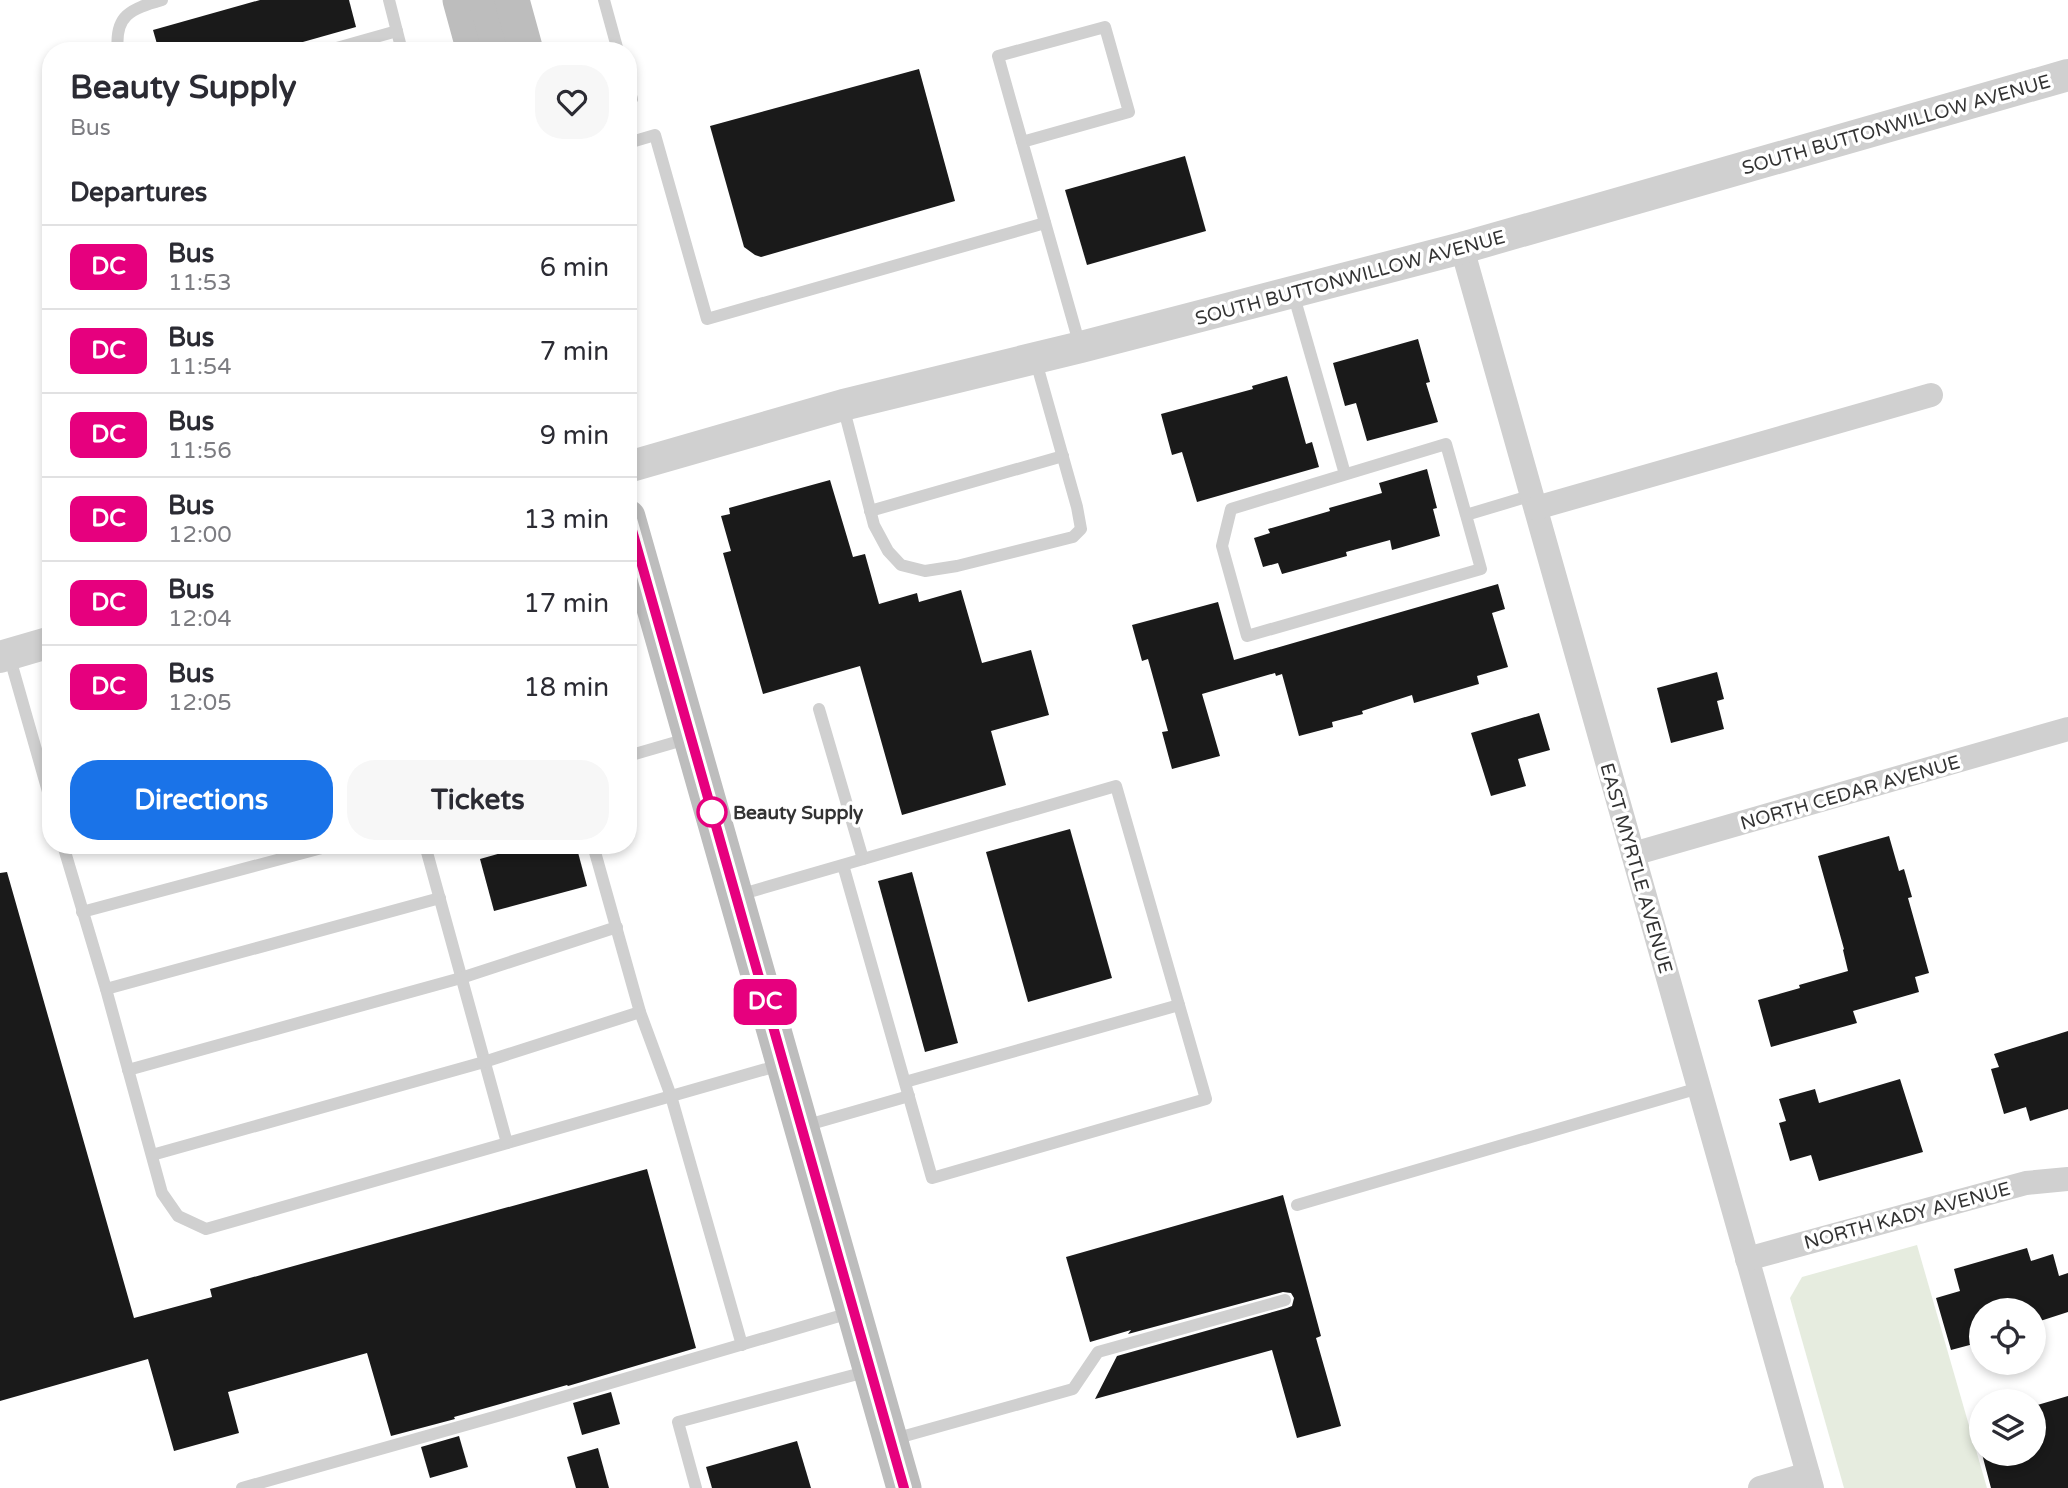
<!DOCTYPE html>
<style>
body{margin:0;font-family:"Varela Round",sans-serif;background:#f7f7f7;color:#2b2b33;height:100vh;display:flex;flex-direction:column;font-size:26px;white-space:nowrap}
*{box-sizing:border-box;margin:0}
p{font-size:23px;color:#7c7c81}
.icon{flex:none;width:38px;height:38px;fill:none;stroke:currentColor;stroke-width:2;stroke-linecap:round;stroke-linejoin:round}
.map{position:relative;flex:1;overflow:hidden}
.panel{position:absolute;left:42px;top:42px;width:595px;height:812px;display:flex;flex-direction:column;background:#fff;border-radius:28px;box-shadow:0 4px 10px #0003}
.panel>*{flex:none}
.badge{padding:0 14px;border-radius:10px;font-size:24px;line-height:46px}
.tools{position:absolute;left:1969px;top:1298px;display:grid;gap:14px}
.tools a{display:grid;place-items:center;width:77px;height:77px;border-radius:50%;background:#fff;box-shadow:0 4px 10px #0003;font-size:35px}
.map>.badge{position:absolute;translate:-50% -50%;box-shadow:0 0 0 4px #fff}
h2{padding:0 28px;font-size:26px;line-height:63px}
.round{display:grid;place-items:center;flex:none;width:74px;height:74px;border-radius:28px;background:#f7f7f7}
.overview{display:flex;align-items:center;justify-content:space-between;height:119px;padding:0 28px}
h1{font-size:33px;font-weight:800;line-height:52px}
.cta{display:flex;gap:14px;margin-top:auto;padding:14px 28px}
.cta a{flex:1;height:80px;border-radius:28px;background:#1a73e8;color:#fff;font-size:28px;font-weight:800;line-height:80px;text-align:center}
.cta a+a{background:#f7f7f7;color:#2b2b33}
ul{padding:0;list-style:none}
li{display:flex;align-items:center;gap:21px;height:84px;padding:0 28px;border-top:2px solid #e1e1e2}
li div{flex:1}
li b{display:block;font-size:26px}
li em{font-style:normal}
li .badge{min-width:77px;font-weight:700;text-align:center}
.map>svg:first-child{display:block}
.green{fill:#e6ecdf}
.building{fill:#1a1a1a}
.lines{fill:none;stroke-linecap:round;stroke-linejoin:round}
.service{stroke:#d0d0d0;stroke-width:12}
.minor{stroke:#d0d0d0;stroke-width:24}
.tertiary{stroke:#d0d0d0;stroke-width:32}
.secondary{stroke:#bdbdbd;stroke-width:35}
.line-casing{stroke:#fff;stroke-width:16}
.line{stroke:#e6007e;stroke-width:10}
.stop-dot{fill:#fff;stroke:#e6007e;stroke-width:3.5}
.labels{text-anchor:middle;stroke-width:7;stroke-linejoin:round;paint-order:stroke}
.street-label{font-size:19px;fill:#333;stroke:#fff}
.stop-label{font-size:19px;font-weight:bold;fill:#333;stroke:#fff;text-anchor:start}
</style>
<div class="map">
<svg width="2068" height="1488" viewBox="0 0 2068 1488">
<rect width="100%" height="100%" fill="#fff"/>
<!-- green -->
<polygon class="green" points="1917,1245 1987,1488 1844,1488 1790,1298 1802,1277"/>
<!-- building -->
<g class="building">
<polygon points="260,0 349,0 356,27 271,51 159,51 153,30"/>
<polygon points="919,69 955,201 768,255 761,257 755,255 744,247 710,126"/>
<polygon points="1185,156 1206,231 1087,265 1065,190"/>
<polygon points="1418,339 1430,382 1426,383 1438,422 1367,441 1356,403 1345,406 1333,363"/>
<polygon points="1287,376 1306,444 1312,442 1319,467 1197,502 1182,452 1172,455 1161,414 1253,389 1252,386"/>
<polygon points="1427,469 1437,508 1433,509 1440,536 1392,550 1390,540 1346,552 1347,556 1282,574 1278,563 1263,567 1254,538 1270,533 1268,529 1330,511 1329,508 1382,493 1379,483"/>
<polygon points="830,480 853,557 865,554 879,604 917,593 919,602 961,590 982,663 1031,650 1049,715 991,731 1006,785 902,815 860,666 763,694 723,553 731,551 721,516 730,514 729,508"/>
<polygon points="1498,584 1505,609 1492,613 1508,667 1477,676 1479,684 1414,703 1412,695 1362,711 1363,714 1332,722 1333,727 1299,736 1282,674 1276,676 1275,673 1202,694 1220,756 1172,769 1162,732 1168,731 1148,659 1142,661 1132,625 1218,602 1234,660"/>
<polygon points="1717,672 1724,699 1717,701 1724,729 1671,743 1657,688"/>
<polygon points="1539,713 1550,750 1518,759 1526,786 1491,796 1471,733"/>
<polygon points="1070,829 1112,978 1028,1002 986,852"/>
<polygon points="1889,836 1899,871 1904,869 1912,897 1908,898 1929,973 1915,977 1919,992 1853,1011 1857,1023 1771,1047 1758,1000 1800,988 1799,985 1848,971 1843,950 1844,949 1818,856"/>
<polygon points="530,845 576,845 587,886 494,911 480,859"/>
<polygon points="7,872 134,1318 212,1297 210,1289 647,1169 696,1348 568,1386 567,1385 454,1417 455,1419 391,1436 367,1353 228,1392 239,1433 174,1451 148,1359 0,1401 0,873"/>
<polygon points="912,872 958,1043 925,1052 878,881"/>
<polygon points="2068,1031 2068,1109 2030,1121 2026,1107 2004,1114 1991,1069 1999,1067 1994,1054"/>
<polygon points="1900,1079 1923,1152 1819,1181 1811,1155 1790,1161 1779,1123 1786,1121 1779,1099 1815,1089 1819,1103"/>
<polygon points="1283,1195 1321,1336 1316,1338 1341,1426 1297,1438 1272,1350 1095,1399 1117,1356 1287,1308 1292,1306 1294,1298 1291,1293 1283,1292 1128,1334 1131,1330 1090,1342 1066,1257"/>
<polygon points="2027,1248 2031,1261 2053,1254 2059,1276 2068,1273 2068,1312 2034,1323 2034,1311 1981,1311 1981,1342 1951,1350 1936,1298 1960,1291 1954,1269"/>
<polygon points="611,1392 620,1424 582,1435 573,1403"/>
<polygon points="2068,1396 2068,1488 1991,1488 1982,1454 2034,1454 2034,1406"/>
<polygon points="459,1436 468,1467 430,1478 421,1447"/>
<polygon points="797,1441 811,1488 712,1488 706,1467"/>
<polygon points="598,1448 609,1488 576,1488 567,1457"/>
</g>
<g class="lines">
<!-- service -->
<g class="service">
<polyline points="389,0 402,51"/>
<polyline points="604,0 618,51"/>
<path d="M118 51C114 15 131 9 162 0"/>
<polyline points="326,51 397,31"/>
<polyline points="628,86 632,99"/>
<path d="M1022 142 1129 112 1105 27 998 56C1025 153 1053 250 1080 346"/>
<polyline points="628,143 655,135 707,319 1045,223"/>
<polyline points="1293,293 1345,474"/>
<polyline points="843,406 874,525 888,551 901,565 925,571 957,566 1073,537 1081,529 1077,507 1035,358"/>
<polyline points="870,511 1063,456"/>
<polyline points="1466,515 1446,444 1231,509 1222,546 1247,636 1481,569 1466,515 1533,495"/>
<polyline points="9,655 51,802"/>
<polyline points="819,709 863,859"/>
<polyline points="628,756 690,738"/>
<polyline points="63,845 106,989 162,1193 178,1216 206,1229 780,1065"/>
<polyline points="425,845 507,1143"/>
<polyline points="593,845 640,1012 671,1096 742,1345"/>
<polyline points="739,895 1116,786 1206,1099 932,1178 843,865"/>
<polyline points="82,912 333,845"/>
<polyline points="106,989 440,898"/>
<polyline points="128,1070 461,978 617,927"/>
<polyline points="905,1082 1179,1005"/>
<polyline points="804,1126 909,1096"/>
<polyline points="152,1155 484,1062 640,1012"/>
<polyline points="1297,1205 1699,1088"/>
<polyline points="894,1439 1073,1389 1098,1352 1285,1300"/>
<polyline points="242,1488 501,1415 853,1312"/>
<polyline points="696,1488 678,1422 869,1371"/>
</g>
<!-- minor -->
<g class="minor">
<polyline points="1462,248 1812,1488"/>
<polyline points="1536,508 1931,395"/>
<polyline points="1633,854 2068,729"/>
<polyline points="1747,1259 2026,1183 2068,1179"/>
<polyline points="1760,1488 1808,1474"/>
</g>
<!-- tertiary -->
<g class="tertiary">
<polyline points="628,467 843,405 1081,347 1462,248 2068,75"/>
<polyline points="0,657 51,642"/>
</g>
<!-- secondary -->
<g class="secondary">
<polyline points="460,0 474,51"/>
<polyline points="485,0 501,51"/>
<polyline points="512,0 526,51"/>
<polyline points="628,517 904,1488"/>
</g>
</g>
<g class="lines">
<!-- line casing -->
<g class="line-casing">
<polyline id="line" points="628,516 904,1488"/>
</g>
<!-- line -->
<use href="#line" class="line"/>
</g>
<!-- markers -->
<circle class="stop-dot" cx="712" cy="812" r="14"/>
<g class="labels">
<!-- street labels -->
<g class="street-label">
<text transform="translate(1896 124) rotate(-16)" y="7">SOUTH BUTTONWILLOW AVENUE</text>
<text transform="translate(1350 277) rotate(-15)" y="7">SOUTH BUTTONWILLOW AVENUE</text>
<text transform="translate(1850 792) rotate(-16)" y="7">NORTH CEDAR AVENUE</text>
<text transform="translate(1637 868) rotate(74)" y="7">EAST MYRTLE AVENUE</text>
<text transform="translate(1907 1215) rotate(-15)" y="7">NORTH KADY AVENUE</text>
</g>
<!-- stop labels -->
<g class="stop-label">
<text x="733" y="819">Beauty Supply</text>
</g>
</g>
</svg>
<div class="tools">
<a><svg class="icon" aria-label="locate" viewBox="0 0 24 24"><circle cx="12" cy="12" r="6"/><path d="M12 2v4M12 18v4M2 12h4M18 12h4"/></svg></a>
<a><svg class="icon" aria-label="layers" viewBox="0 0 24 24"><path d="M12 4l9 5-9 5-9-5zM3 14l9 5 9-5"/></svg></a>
</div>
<b class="badge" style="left:765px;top:1002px;background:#e6007e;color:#fff">DC</b>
<section class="panel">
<div class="overview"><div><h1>Beauty Supply</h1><p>Bus</p></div><a class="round"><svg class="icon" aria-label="heart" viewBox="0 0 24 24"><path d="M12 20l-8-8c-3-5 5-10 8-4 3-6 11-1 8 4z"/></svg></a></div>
<h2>Departures</h2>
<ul>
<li><span class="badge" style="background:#e6007e;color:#fff">DC</span><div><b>Bus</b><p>11:53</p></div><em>6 min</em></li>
<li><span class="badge" style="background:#e6007e;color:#fff">DC</span><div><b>Bus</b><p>11:54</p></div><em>7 min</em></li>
<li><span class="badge" style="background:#e6007e;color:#fff">DC</span><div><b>Bus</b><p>11:56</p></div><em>9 min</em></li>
<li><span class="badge" style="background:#e6007e;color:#fff">DC</span><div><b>Bus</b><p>12:00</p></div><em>13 min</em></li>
<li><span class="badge" style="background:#e6007e;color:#fff">DC</span><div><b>Bus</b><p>12:04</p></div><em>17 min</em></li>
<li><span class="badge" style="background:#e6007e;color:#fff">DC</span><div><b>Bus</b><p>12:05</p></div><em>18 min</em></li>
</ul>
<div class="cta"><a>Directions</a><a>Tickets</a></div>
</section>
</div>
